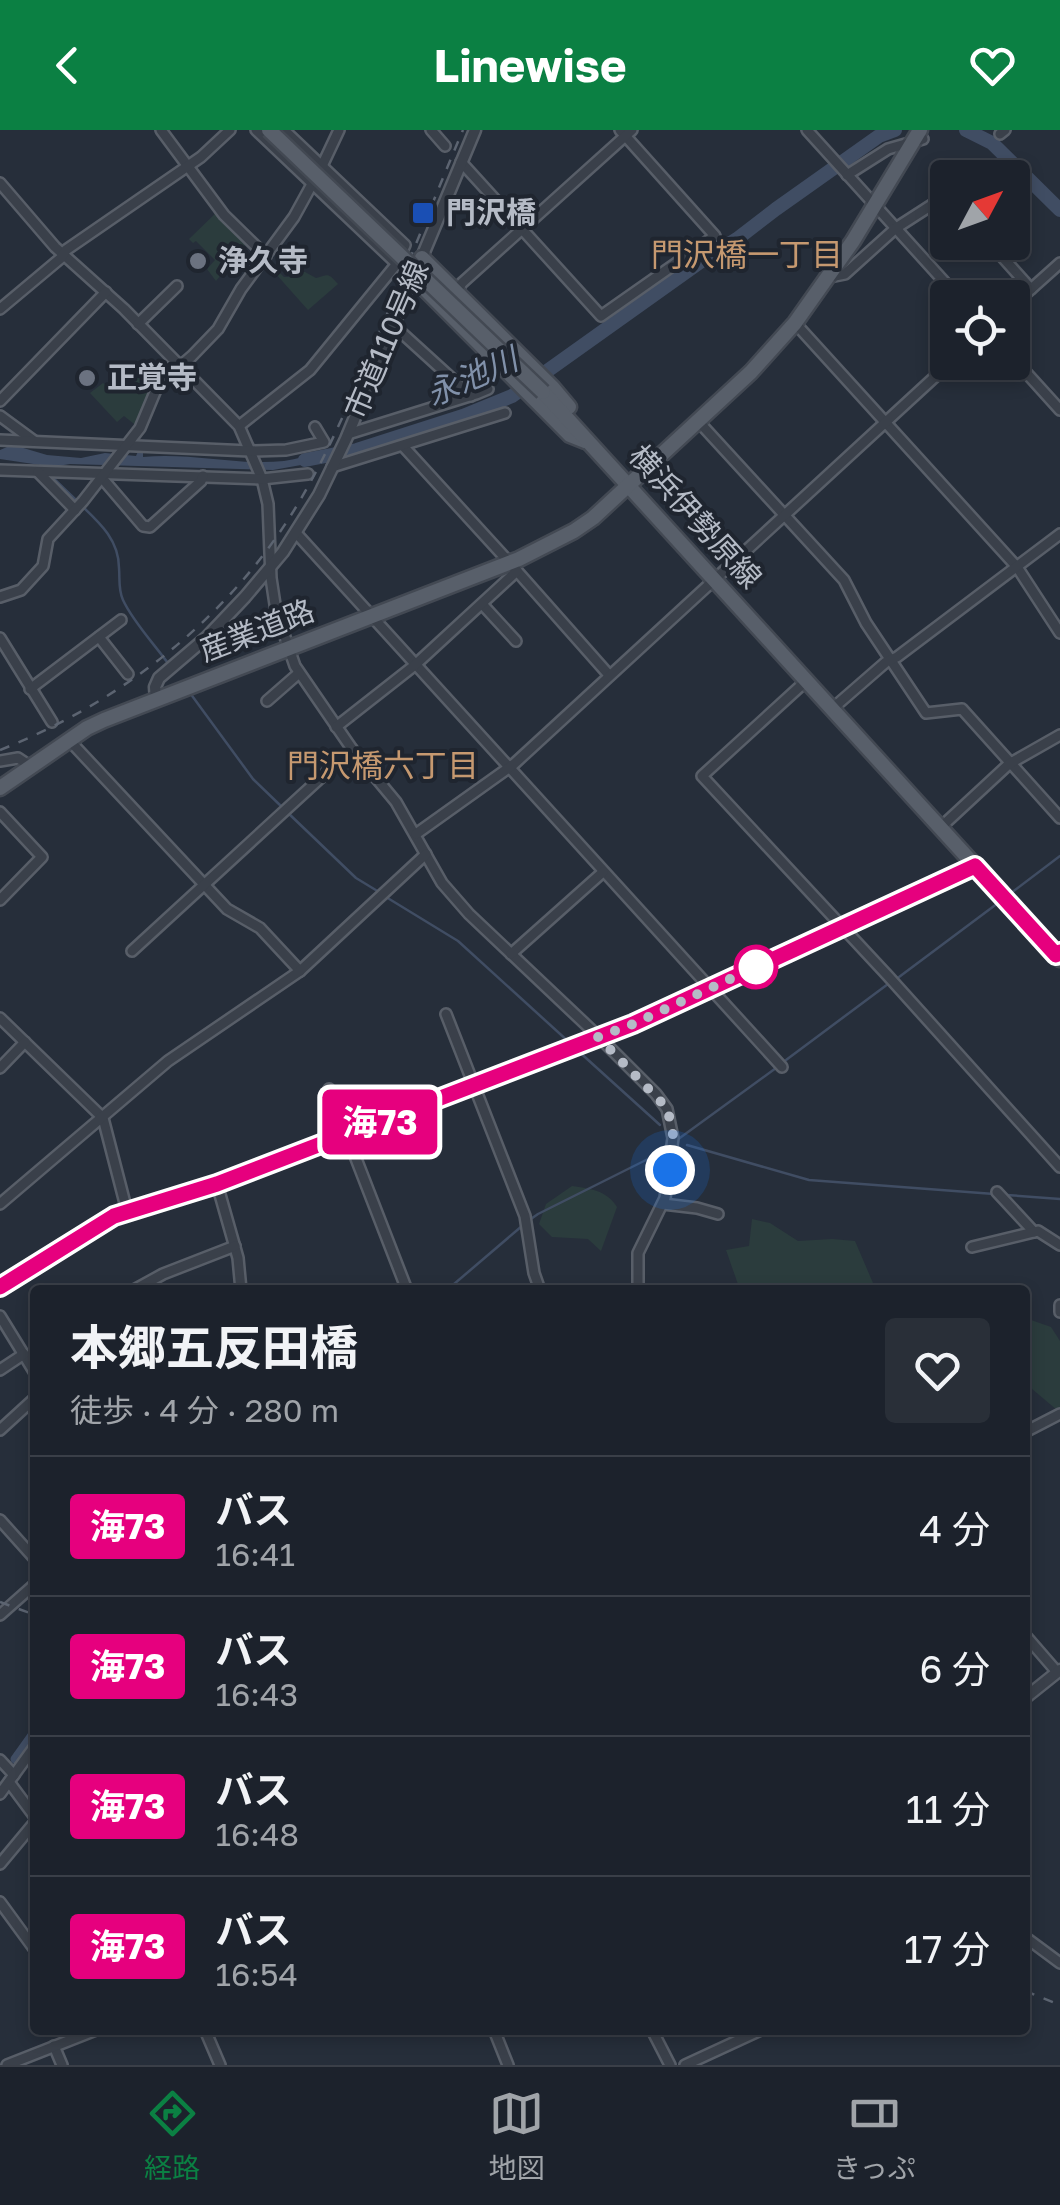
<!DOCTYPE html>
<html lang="ja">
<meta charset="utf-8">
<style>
body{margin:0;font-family:"Golos Text","Noto Sans JP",sans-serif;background:#292f38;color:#f1f3f6;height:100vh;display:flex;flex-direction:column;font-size:38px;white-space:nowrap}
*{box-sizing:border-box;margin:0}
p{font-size:32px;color:#a0a4a9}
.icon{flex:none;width:55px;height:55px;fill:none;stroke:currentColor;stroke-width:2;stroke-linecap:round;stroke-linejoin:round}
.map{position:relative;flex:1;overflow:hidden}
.details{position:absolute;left:30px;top:1155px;width:1000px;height:750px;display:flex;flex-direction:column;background:#1c222c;border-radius:10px;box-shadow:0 5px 15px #0003,0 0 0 2px #3a3f48}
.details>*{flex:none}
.badge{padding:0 20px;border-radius:8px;font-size:35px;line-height:65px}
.needle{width:65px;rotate:49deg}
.tools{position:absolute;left:930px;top:30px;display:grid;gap:20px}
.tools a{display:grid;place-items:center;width:100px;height:100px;border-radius:10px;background:#1c222c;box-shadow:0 5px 15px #0003,0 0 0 2px #3a3f48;font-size:50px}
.you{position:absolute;width:50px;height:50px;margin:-25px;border:8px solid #fff;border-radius:50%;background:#1a73e8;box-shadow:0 0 0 15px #1a73e833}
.map>.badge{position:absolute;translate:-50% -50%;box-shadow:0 0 0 5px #fff}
.round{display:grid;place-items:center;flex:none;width:105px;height:105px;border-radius:10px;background:#292f38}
.overview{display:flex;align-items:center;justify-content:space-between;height:170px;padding:0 40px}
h1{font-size:48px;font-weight:700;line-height:75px}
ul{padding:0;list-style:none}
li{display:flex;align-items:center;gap:30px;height:140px;padding:0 40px;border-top:2px solid #3a3f48}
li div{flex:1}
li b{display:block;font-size:38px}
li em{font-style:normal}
li .badge{min-width:110px;font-weight:700;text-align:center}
header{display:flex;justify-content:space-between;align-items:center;height:130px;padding:0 40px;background:#0b8043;color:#fff;font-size:45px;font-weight:700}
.tab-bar{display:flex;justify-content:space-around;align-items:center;height:140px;border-top:2px solid #3a3f48;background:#1c222c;font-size:28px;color:#a0a4a9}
.tab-bar a{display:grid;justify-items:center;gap:5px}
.tab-bar .selected{color:#0b8043}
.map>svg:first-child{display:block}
.green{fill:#2b3c3d}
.water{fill:#404d63}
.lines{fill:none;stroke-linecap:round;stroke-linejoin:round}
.stream{stroke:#404d63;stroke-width:2.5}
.canal{stroke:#404d63;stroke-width:9}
.river{stroke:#404d63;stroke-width:14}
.minor-casing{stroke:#585e68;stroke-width:14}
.tertiary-casing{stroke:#585e68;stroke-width:15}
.primary-casing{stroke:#434953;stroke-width:19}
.minor{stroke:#3a404a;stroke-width:9}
.tertiary{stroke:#3a404a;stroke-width:10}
.primary{stroke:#585f6a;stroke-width:14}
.rail{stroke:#5c6471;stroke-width:2.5;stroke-dasharray:10 10;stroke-linecap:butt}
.primary-bridge-casing{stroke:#434953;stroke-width:19;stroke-linecap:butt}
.primary-bridge{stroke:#585f6a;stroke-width:14}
.line-casing{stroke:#fff;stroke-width:22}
.line{stroke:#e6007e;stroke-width:15}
.walk{stroke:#b5bbc6;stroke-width:10;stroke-dasharray:0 18}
.transit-dot{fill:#1a4fb4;stroke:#1f252f;stroke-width:4}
.worship-dot{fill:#6b7280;stroke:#1f252f;stroke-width:4}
.stop-dot{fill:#fff;stroke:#e6007e;stroke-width:5}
.labels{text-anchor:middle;stroke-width:8;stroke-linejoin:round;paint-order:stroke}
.poi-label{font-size:30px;font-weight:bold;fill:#b5bbc6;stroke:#1f252f;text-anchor:start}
.street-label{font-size:30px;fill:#b5bbc6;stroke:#1f252f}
.neighbourhood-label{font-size:32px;fill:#c69970;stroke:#1f252f}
.water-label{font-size:32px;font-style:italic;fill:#8191aa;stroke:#1f252f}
</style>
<header><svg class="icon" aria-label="back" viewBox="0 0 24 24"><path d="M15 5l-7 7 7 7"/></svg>Linewise<svg class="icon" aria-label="heart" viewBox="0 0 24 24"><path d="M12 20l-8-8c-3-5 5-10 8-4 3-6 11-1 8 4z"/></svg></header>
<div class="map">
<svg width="1060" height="1935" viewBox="0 0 1060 1935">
<rect width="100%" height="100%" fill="#262e3a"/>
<!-- green -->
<g class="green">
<polygon points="218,81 248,111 216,151 207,139 215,130 196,111 193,113 189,109"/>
<path d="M269 132 284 147H289L296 140 305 142 316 148C329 145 327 142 338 154L308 180 267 134Z"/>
<polygon points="133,231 157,253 138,297 124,286 117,292 90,263 103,253 111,258"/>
<path d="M572 1056C591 1059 606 1060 617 1077L601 1121 588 1109 552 1107 539 1094 546 1074Z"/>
<polygon points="752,1089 770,1093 798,1111 832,1109 855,1111 876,1160 855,1160 851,1153 788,1160 740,1160 726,1120 749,1116"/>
<polygon points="1031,1190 1051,1197 1060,1211 1060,1278 1057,1280 1025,1253 1025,1191"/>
</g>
<!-- water -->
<path class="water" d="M7 317H20L47 325 81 328 105 323 136 326 139 319 143 323V327C190 322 238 336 284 331 297 329 309 325 322 323L318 332 273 340 70 334 52 337 45 344 40 335 0 329V320Z"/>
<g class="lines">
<!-- stream -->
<g class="stream">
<polyline points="51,346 77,371"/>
<path d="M83 377C101 394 119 411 119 438 120 449 118 459 123 470 133 492 156 516 170 536"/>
<polyline points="190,563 253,649 282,677"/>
<polyline points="287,682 356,748 379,762"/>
<polyline points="1011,763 1060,726"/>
<polyline points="386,767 458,811 570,913"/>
<polyline points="895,850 998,773"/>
<polyline points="576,919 660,995"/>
<polyline points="782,933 888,854"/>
<polyline points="677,1010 776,938"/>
<polyline points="687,1015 809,1050 994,1064"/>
<polyline points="1007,1065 1060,1069"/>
<polyline points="528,1091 538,1084 652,1027 666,1017"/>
<polyline points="447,1160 522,1096"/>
</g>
<!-- canal -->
<polyline class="canal" points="15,1629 35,1601"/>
<!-- river -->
<g class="river">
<polyline points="966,0 992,13 1060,80"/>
<polyline points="305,330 357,320 463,286 512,266 700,132 737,109 776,79 879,6 895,0"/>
</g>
<!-- minor casing -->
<g class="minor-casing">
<g id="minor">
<polyline points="161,0 224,85 266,126"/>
<polyline points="256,0 396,133"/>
<polyline points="431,0 445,16"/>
<polyline points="807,0 959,168"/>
<polyline points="1000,4 1005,0"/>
<polyline points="461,32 601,186 715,106 620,0"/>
<polyline points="847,45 888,19 923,9"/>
<polyline points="0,53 55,117 124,179 239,296 262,349 268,374 271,448 276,481 295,536 352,619 396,672 442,753 469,784 599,907 656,964 667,979 673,1008 665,1068 638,1123 638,1160"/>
<polyline points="989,112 1031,159"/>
<polyline points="830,147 845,144 896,98 941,69 948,69"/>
<polyline points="456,162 462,153 632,0"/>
<polyline points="1012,176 1060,133"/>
<polyline points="0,179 61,128 66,120 201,27 230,0"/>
<polyline points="795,193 1017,437 1060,503"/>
<polyline points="138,194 177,156"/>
<polyline points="393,195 471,266"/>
<polyline points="1012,227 1060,280"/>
<polyline points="0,271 106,162"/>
<polyline points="0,286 34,311"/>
<polyline points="699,292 844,450 866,493 926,583 962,579 1060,688"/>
<polyline points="239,296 310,240 395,136 405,115 284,0"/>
<polyline points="348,304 476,264 488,259"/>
<polyline points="0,310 250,321 286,320 324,312 315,297"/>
<polyline points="403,316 509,432 609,545"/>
<polyline points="332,337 505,283"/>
<polyline points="0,340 262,349 308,344"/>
<polyline points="38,342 75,380"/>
<polyline points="102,348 143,396 150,397 201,351 203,346"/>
<polyline points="296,403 782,937"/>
<polyline points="0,467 21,460 43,436 48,409 83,371 140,298 158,255 192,226 218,199 241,159 294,87 322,36 339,0"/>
<polyline points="482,474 516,511"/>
<polyline points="99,507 128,544"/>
<polyline points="0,508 52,592"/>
<polyline points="806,551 702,646 888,846 1060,1037"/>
<polyline points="30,559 121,490"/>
<polyline points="267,571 299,543"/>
<polyline points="832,579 886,532 897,527 1060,404"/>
<polyline points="336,597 415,535 517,441"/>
<polyline points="69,610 227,779 260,798 300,841"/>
<polyline points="0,631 18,628 30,636"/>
<polyline points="0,682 42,727 0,770"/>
<polyline points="940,698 1009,634 1060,605"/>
<polyline points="416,704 514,634 951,232"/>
<polyline points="132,821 352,619"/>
<polyline points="511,824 603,742"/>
<polyline points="446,884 525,1086 534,1143 540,1160"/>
<polyline points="0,888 103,988 127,1081"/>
<polyline points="0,938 25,912"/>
<polyline points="329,959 407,1160"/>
<polyline points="217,1054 238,1128 241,1160"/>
<polyline points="997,1062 1034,1102"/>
<polyline points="0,1074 168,931 300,841 426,724"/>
<polyline points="663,1074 697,1078 718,1084"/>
<polyline points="972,1117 1038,1101 1060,1115"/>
<polyline points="134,1160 163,1144 235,1116"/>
<polyline points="1060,1175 1060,1182"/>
<polyline points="0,1186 35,1243"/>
<polyline points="0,1240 24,1224"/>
<polyline points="0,1300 35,1268"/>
<polyline points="1025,1302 1060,1284"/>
<polyline points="0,1390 35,1429"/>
<polyline points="0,1485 35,1454"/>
<polyline points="1025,1505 1057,1542"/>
<polyline points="0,1630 14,1645"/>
<polyline points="9,1652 35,1687"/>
<polyline points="0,1664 35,1616"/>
<polyline points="0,1734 35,1692"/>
<polyline points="0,1772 35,1820"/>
<polyline points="1025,1807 1060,1833"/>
<polyline points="205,1900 220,1935"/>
<polyline points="494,1900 508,1935"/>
<polyline points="652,1900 670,1935"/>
<polyline points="54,1916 62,1935"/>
<polyline points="7,1935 96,1900"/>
<polyline points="685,1935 761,1900"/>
</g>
</g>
<!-- tertiary casing -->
<g class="tertiary-casing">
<g id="tertiary">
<polyline points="156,570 155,557 159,548 207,507 245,467 283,422 319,365 346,309 475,0"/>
<polyline points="0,1157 114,1085 217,1054 633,894 975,736"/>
<polyline points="1025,1568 1060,1540"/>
</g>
</g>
<!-- primary casing -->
<g class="primary-casing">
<g id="primary">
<polyline points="422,128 553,258 569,277"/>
<polyline points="414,148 570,305 585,311"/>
<polyline points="543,262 1060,829"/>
<polyline points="0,658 87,598 104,590 519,429 574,401 593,388 751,242 795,193 853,111 920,0"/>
</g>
</g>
<!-- minor -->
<use href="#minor" class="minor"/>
<!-- tertiary -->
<use href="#tertiary" class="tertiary"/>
<!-- primary -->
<use href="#primary" class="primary"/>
<!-- rail -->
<g class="rail">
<path d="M0 620C109 577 207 505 275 409 312 357 338 299 363 240 398 161 429 80 463 0"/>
<polyline points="0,1472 35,1485"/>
<polyline points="1025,1861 1060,1875"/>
</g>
<!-- primary-bridge casing -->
<g class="primary-bridge-casing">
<polyline id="primary-bridge" points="269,0 543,262"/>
</g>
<!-- primary-bridge -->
<use href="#primary-bridge" class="primary-bridge"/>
</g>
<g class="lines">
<!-- line casing -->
<g class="line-casing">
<polyline id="line" points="0,1157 114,1086 217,1054 633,894 975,736 1056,825 1060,822"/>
</g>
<!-- line -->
<use href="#line" class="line"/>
<!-- walk -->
<polyline class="walk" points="670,1040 673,1002 667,978 598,907 633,894 756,837"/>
</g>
<!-- markers -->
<rect class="transit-dot" x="411" y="71" width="24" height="24" rx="5"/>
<g class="worship-dot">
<circle cx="198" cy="131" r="10"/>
<circle cx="87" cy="248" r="10"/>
</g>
<circle class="stop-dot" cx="756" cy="837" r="20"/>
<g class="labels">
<!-- poi labels -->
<g class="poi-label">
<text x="446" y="93">門沢橋</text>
<text x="218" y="141">浄久寺</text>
<text x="107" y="258">正覚寺</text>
</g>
<!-- street labels -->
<g class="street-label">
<text transform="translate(387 210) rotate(-67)" y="10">市道110号線</text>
<text transform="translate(695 387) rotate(48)" y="10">横浜伊勢原線</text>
<text transform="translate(257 501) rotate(-21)" y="10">産業道路</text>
</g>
<!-- neighbourhood labels -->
<g class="neighbourhood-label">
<text x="747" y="136">門沢橋一丁目</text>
<text x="383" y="647">門沢橋六丁目</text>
</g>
<!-- water labels -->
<g class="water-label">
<text transform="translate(472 247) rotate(-24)" y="11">永池川</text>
</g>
</g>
</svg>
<div class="tools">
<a><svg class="needle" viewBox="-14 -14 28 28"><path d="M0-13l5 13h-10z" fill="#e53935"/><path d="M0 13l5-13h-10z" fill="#a0a4a9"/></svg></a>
<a><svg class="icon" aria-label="locate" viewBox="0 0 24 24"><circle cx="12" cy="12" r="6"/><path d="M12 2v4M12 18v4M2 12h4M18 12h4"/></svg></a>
</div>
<div class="you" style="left:670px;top:1040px"></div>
<b class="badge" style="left:380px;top:992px;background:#e6007e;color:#fff">海73</b>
<section class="details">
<div class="overview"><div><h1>本郷五反田橋</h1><p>徒歩 · 4 分 · 280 m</p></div><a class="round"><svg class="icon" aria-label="heart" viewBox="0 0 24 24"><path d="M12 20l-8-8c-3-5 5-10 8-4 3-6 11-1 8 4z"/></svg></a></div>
<ul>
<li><span class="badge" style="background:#e6007e;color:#fff">海73</span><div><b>バス</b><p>16:41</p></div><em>4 分</em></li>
<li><span class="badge" style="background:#e6007e;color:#fff">海73</span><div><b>バス</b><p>16:43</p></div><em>6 分</em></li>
<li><span class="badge" style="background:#e6007e;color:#fff">海73</span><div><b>バス</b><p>16:48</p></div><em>11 分</em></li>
<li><span class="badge" style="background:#e6007e;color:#fff">海73</span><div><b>バス</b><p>16:54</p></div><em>17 分</em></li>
</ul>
</section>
</div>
<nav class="tab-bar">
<a class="selected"><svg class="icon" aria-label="directions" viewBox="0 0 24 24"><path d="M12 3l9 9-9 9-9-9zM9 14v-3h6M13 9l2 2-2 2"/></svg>経路</a>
<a><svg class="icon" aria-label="map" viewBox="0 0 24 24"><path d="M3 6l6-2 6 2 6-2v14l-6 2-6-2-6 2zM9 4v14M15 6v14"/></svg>地図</a>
<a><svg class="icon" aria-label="tickets" viewBox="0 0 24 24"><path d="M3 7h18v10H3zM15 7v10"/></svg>きっぷ</a>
</nav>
